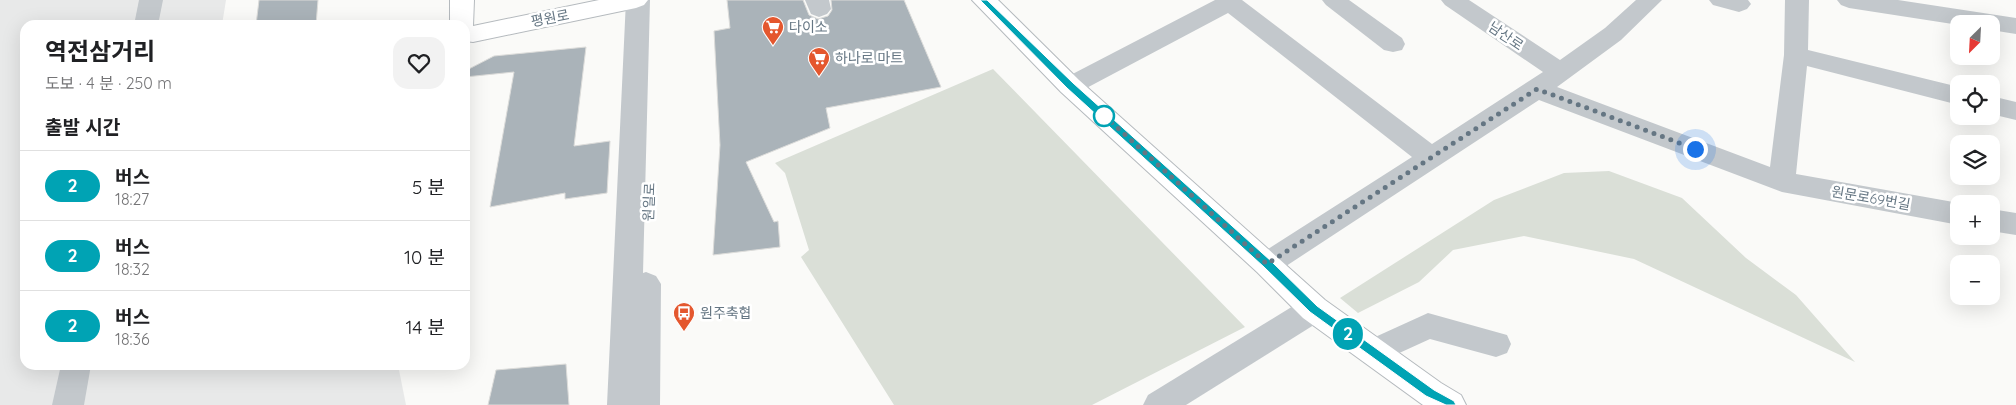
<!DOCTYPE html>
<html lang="ko">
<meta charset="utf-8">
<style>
body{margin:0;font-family:Quicksand,"Noto Sans KR",sans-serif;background:#f2f2f2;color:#202124;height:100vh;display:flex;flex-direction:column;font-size:19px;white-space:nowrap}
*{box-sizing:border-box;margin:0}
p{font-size:16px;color:#757577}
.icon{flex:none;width:28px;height:28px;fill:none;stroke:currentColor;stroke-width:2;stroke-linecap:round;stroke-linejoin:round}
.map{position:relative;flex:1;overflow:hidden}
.drawer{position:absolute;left:20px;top:20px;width:450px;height:350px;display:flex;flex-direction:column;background:#fff;border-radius:15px;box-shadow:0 5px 20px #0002}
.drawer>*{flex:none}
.badge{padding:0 10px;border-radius:16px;font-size:18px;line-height:32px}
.needle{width:32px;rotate:204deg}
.controls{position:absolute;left:1950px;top:15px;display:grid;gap:10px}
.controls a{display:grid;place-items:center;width:50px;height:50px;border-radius:10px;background:#fff;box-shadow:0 5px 20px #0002;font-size:25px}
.you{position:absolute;width:25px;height:25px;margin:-12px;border:4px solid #fff;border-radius:50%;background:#1a73e8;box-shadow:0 0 0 8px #1a73e833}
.map>.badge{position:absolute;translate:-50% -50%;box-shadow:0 0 0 2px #fff}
h2{padding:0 25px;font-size:19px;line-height:45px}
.round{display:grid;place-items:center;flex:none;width:52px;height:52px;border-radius:15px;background:#f2f2f2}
.overview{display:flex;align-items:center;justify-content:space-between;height:85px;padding:0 25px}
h1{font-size:24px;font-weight:700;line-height:38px}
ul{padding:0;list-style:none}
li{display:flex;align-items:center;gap:15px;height:70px;padding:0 25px;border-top:1px solid #e0e0e0}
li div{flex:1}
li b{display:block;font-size:19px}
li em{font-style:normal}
li .badge{min-width:55px;font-weight:700;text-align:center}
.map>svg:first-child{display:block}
.built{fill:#e8e9e9}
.green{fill:#dadfd7}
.building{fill:#aab3b9;stroke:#dcdcda}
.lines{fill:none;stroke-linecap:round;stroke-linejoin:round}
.major-casing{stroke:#b5babe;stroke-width:2}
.minor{fill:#c3c8cc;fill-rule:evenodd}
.major{fill:#fff;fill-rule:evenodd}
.line{fill:#00a3b4;stroke:#fff}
.walk{stroke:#657683;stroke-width:5;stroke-dasharray:0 9}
.stop-dot{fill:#fff;stroke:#00a3b4;stroke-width:2.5}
.labels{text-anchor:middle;stroke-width:5;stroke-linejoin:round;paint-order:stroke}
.street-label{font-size:14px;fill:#657683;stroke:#fff}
.poi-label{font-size:14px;fill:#657683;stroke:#fff;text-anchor:start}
</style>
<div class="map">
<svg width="2016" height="405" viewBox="0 0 2016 405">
<rect width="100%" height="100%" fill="#fafaf8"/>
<!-- built -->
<polygon class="built" points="0,0 226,0 222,25 25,25 25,365 398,365 406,405 0,405"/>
<!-- green -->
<g class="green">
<polygon points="993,69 1245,327 1092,405 894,405 801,257 809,250 785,173 775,163"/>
<polygon points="1609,171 1682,198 1746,258 1796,295 1855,362 1634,259 1524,236 1453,250 1419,282 1358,313 1340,298 1494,200 1564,173"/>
</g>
<!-- building -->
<g class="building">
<polygon points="259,0 318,0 316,25 256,25"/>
<polygon points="727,0 803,0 809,15 818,19 828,16 832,10 831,0 904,0 941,87 826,108 830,128 746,162 774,222 778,221 780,247 713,255 720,145 714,31 730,28"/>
<polygon points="586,47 574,146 610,141 607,193 565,199 565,193 490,207 514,72 465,77 465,71 494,56"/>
<polygon points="566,364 569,405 488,405 496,370"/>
</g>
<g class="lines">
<!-- major casing -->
<g class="major-casing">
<g id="major">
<polygon points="450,0 474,0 473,26 599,0 648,0 644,5 636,8 473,42 465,41 465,25 450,25"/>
<polygon points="972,0 998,0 1079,80 1325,300 1441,383 1461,395 1466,405 1423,405 1303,318 1257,272 1061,92"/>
</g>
</g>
<!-- minor -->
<g class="minor">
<polygon points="139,0 163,0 158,25 134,25"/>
<polygon points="626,0 650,0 643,273 646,272 656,276 661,284 660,405 607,405"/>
<polygon points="805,0 829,0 831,9 827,14 819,17 811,14"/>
<polygon points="1215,0 1242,0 1432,144 1543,72 1445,5 1441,0 1469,0 1560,60 1605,28 1636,0 1662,0 1621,40 1557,87 1770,167 1784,55 1785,0 1809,0 1808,50 1959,87 1959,105 1807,66 1796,174 1959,203 1959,225 1782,192 1539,100 1277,272 1267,276 1257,272 1253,264 1257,256 1412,157 1228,13 1079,92 1070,95 1061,92 1057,86 1061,80"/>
<polygon points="1322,0 1349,0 1402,38 1405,44 1402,50 1393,52 1384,50 1326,5"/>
<polygon points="1709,0 1748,0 1751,4 1747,9 1739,12 1713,5"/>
<polygon points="1837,0 1898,0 2016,18 2016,34 1991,30 1991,24 1959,25 1849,8 1841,5"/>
<polygon points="1991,96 2016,102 2016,120 1991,114"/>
<polygon points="1991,209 2016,213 2016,235 1991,231"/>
<polygon points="1314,297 1325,300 1329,309 1325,318 1186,405 1143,405 1148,395 1303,300"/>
<polygon points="1428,313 1507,335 1511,344 1507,353 1496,357 1430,339 1373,365 1362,361 1358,352 1362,343"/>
<polygon points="61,365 91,365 84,405 52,405"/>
</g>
<!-- major -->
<use href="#major" class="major"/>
</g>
<!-- line -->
<polygon class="line" points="980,0 987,0 1073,83 1271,261 1317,306 1434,390 1454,401 1456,405 1446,405 1426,396 1310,312 1264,267 1067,88"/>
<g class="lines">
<!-- walk -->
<polyline class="walk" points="1104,116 1098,110 1267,264 1537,89 1695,149"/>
</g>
<!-- icons -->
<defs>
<g id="supermarket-pin" transform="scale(1.125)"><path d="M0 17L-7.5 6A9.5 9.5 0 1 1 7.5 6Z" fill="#e4572e" stroke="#fff"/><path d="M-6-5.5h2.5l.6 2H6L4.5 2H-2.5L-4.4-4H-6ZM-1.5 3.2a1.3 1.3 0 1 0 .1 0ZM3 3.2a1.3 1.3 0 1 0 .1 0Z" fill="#fff"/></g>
<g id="bus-pin" transform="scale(1.125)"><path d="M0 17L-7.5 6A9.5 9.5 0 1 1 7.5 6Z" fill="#e4572e" stroke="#fff"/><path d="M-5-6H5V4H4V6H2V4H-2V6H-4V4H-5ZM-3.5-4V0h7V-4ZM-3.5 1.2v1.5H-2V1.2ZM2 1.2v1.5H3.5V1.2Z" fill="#fff"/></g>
</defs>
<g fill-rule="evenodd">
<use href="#supermarket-pin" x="773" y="27"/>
<use href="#supermarket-pin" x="819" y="58"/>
<use href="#bus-pin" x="684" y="313"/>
</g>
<!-- markers -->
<circle class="stop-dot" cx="1104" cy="116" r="10"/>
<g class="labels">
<!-- street labels -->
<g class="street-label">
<text transform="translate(550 18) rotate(-11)" y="5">평원로</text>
<text transform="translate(1506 36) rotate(34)" y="5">남산로</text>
<text transform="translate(1871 198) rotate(10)" y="5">원문로69번길</text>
<text transform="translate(649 202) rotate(-88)" y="5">원일로</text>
</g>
<!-- poi labels -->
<g class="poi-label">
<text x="789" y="32">다이소</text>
<text x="835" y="63">하나로 마트</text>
<text x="700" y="318">원주축협</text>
</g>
</g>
</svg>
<div class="controls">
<a><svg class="needle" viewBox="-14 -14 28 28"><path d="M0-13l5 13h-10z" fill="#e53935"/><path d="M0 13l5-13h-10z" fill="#757577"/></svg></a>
<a><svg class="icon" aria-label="locate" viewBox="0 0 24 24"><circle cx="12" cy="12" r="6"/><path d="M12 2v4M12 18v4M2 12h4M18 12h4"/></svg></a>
<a><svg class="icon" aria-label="layers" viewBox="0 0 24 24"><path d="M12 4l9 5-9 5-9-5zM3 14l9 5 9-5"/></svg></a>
<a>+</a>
<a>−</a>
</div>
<div class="you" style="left:1695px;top:149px"></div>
<b class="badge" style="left:1348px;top:334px;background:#00a3b4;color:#fff">2</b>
<section class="drawer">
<div class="overview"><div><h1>역전삼거리</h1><p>도보 · 4 분 · 250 m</p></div><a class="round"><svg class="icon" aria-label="heart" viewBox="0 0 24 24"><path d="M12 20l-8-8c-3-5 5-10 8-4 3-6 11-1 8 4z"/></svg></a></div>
<h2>출발 시간</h2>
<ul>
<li><span class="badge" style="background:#00a3b4;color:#fff">2</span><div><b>버스</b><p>18:27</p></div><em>5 분</em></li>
<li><span class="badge" style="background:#00a3b4;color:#fff">2</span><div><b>버스</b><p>18:32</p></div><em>10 분</em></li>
<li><span class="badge" style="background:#00a3b4;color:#fff">2</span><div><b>버스</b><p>18:36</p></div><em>14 분</em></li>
</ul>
</section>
</div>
